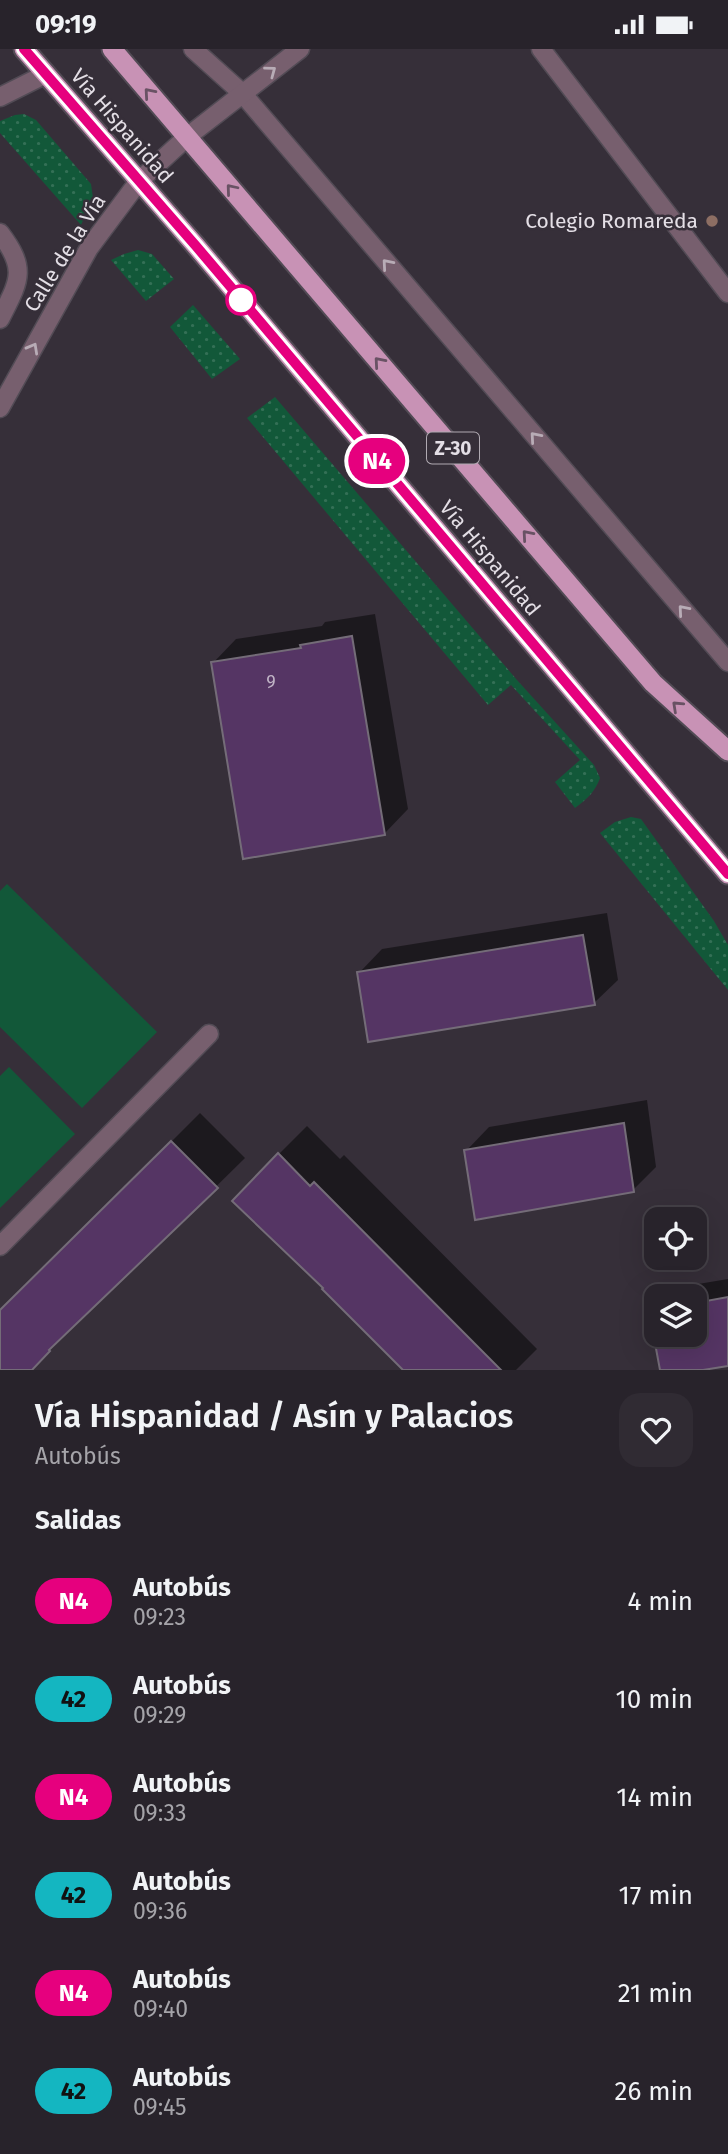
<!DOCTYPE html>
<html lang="es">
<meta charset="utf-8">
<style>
body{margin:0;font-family:"Fira Sans",sans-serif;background:#302b33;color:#f1f3f6;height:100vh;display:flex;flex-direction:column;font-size:26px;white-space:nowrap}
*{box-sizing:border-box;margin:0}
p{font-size:23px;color:#a5a4a9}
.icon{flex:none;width:38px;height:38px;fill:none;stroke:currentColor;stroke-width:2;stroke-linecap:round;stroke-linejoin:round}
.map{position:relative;height:1321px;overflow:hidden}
.panel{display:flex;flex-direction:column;background:#28232b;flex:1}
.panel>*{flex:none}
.badge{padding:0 14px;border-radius:23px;font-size:24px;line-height:46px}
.fabs{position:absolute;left:644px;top:1158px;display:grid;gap:14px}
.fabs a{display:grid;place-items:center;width:63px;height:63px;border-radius:14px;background:#28232b;box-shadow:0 7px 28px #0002,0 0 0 2px #444047;font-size:35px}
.map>.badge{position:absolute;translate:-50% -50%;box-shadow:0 0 0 4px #fff}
h2{padding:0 35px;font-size:26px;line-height:63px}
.round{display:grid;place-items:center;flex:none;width:74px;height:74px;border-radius:21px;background:#302b33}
.overview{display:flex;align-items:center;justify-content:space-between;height:119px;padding:0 35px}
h1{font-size:33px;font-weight:600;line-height:52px}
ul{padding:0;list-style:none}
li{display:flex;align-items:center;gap:21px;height:98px;padding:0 35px}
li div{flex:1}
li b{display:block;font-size:26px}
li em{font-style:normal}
li .badge{min-width:77px;font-weight:700;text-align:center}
.status{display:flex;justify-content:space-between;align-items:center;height:49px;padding:0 35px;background:#28232b;direction:ltr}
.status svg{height:19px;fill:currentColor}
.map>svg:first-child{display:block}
.grass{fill:url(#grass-dots)}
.green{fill:#125839}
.shadow{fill:#0007}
.building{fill:#553564;stroke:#746c78;stroke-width:2}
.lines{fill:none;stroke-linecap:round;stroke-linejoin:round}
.service-casing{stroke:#524b55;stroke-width:21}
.pedestrian-casing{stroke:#524b55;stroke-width:21}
.minor-casing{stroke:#524b55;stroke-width:21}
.tertiary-casing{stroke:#524b55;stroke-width:21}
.trunk-casing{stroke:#524b55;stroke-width:23}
.service{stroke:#775f6e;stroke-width:18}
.pedestrian{stroke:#775f6e;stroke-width:18}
.minor{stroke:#775f6e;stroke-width:18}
.tertiary{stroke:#775f6e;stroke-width:18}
.trunk{stroke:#c892b5;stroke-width:19}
.oneway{stroke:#b8acb6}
.oneway2{stroke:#695264}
.line-casing{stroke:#fff;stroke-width:16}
.line{stroke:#e6007e;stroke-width:10}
.education-dot{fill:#8d6e63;stroke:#362f39;stroke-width:2.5}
.stop-dot{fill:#fff;stroke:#e6007e;stroke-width:3.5}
.labels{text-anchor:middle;stroke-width:5;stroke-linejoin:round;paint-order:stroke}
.number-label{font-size:18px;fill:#c0b4c6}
.shield{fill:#362f39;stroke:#b0aab2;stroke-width:2}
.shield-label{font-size:19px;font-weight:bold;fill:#e4dfe6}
.street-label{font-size:21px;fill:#e4dfe6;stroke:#362f39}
.poi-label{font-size:21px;fill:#e4dfe6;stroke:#362f39;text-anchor:end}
</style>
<div class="status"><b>09:19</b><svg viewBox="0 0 49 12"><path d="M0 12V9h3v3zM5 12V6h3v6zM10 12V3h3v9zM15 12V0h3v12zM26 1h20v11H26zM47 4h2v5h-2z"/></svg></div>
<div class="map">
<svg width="728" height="1321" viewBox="0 0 728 1321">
<defs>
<pattern id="grass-dots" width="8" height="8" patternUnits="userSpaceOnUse" patternTransform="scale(1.75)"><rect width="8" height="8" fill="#125839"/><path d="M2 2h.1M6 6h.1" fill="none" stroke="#347056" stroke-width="1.8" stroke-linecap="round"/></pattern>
</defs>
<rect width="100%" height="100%" fill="#362f39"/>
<!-- grass -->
<g class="grass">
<polygon points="24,65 36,71 91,135 93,149 81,176 0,84 0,72 15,66"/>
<polygon points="138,201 152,205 174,230 146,252 111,211 124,205"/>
<polygon points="193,256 240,310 212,330 170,278"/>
<path d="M275 348 517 631 594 716 600 729C595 743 587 750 575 759L555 733 580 711 511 636 488 656 247 369Z"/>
<polygon points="631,768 641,770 714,872 728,896 728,941 600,784 615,773"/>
</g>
<!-- green -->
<g class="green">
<polygon points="7,835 157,983 82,1059 0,978 0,842"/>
<polygon points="9,1018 75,1085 0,1159 0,1027"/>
</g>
<!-- shadow -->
<g class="shadow">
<polygon points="375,565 408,760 385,784 213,614 236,590 322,577 325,573"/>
<polygon points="607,864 618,931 594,954 359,924 382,900"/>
<polygon points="647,1051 656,1118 633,1141 466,1102 489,1078"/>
<polygon points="200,1064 245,1109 30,1321 0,1321 0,1264"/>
<polygon points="307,1077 340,1110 344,1106 537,1300 516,1321 404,1321 279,1105"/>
<polygon points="728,1230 728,1315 693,1321 661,1321 651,1262 656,1257 656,1286 695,1286 695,1248 666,1248 674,1239"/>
</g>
<!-- building -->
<g class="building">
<polygon points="352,587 385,786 243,810 211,613 301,599 300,596"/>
<polygon points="583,886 595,956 368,993 357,923"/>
<polygon points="624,1074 634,1143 475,1171 464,1101"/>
<polygon points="171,1092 218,1139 49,1301 50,1302 32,1321 0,1321 0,1261"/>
<polygon points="278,1104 310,1137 314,1133 501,1321 403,1321 322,1240 323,1239 232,1152"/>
<polygon points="728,1248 728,1317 703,1321 660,1321 649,1262 656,1261 656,1286 695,1286 695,1254"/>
</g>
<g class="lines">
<!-- service casing -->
<g class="service-casing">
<g id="service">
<polyline points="0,48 46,25"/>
<path d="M0 184C28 221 19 232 0 270"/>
<polyline points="0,1197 209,985"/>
</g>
</g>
<!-- pedestrian casing -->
<g class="pedestrian-casing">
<polyline id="pedestrian" points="541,0 728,244"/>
</g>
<!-- minor casing -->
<g class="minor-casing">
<g id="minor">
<polyline points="193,0 242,44 728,613"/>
<polyline points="0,359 89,199 139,132 187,88"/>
</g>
</g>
<!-- tertiary casing -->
<g class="tertiary-casing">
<polyline id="tertiary" points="187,88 300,0"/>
</g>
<!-- trunk casing -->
<g class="trunk-casing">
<g id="trunk">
<polyline points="24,0 196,197 728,825"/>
<polyline points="112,0 653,634 728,702"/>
</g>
</g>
<!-- service -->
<use href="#service" class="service"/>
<!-- pedestrian -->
<use href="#pedestrian" class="pedestrian"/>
<!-- minor -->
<use href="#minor" class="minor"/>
<!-- tertiary -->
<use href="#tertiary" class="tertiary"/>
<!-- trunk -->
<use href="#trunk" class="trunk"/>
</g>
<!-- one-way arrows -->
<defs><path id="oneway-chevron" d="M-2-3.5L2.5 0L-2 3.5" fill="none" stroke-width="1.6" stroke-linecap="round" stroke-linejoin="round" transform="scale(1.75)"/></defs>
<g class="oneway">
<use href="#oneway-chevron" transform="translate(271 22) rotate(-37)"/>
<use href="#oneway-chevron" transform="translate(387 215) rotate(-131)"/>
<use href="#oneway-chevron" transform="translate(33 299) rotate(-61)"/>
<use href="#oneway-chevron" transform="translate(535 388) rotate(-131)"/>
<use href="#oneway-chevron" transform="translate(683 561) rotate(-131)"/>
</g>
<g class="oneway2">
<use href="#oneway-chevron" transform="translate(149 44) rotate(-131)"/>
<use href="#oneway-chevron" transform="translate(231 140) rotate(-130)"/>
<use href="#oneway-chevron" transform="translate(379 313) rotate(-131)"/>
<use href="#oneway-chevron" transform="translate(527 486) rotate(-131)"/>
<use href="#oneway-chevron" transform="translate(677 657) rotate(-137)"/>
</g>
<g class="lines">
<!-- line casing -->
<g class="line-casing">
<polyline id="line" points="24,0 196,197 728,825"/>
</g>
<!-- line -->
<use href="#line" class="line"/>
</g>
<!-- markers -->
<circle class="education-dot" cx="712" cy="172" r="7"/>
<circle class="stop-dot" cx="241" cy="251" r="14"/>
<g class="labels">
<!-- number labels -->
<g class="number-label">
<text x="271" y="639">9</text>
</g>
<!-- shield labels -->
<rect class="shield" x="427" y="383.5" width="52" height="31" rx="5"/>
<g class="shield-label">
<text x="453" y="406">Z-30</text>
</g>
<!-- street labels -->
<g class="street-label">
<text transform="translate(122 77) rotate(49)" y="7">Vía Hispanidad</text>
<text transform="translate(65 204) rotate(-58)" y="7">Calle de la Vía</text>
<text transform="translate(490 509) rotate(50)" y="7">Vía Hispanidad</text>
</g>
<!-- poi labels -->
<g class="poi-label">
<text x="698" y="179">Colegio Romareda</text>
</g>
</g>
</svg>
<div class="fabs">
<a><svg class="icon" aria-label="locate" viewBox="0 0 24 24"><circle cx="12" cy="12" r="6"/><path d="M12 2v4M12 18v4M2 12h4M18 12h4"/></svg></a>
<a><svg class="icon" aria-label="layers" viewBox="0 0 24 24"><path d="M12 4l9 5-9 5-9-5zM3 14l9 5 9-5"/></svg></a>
</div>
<b class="badge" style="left:377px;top:412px;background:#e6007e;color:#fff">N4</b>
</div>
<section class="panel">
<div class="overview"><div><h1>Vía Hispanidad / Asín y Palacios</h1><p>Autobús</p></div><a class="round"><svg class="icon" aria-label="heart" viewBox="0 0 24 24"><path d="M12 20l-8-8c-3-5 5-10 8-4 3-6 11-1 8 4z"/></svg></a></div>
<h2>Salidas</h2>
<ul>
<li><span class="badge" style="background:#e6007e;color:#fff">N4</span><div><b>Autobús</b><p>09:23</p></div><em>4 min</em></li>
<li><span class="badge" style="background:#14b6c1;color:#111">42</span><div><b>Autobús</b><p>09:29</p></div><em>10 min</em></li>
<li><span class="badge" style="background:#e6007e;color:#fff">N4</span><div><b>Autobús</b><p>09:33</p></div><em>14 min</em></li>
<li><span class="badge" style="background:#14b6c1;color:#111">42</span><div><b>Autobús</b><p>09:36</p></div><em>17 min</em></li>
<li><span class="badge" style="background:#e6007e;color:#fff">N4</span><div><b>Autobús</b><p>09:40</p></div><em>21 min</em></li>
<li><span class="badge" style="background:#14b6c1;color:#111">42</span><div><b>Autobús</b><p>09:45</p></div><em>26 min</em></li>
</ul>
</section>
